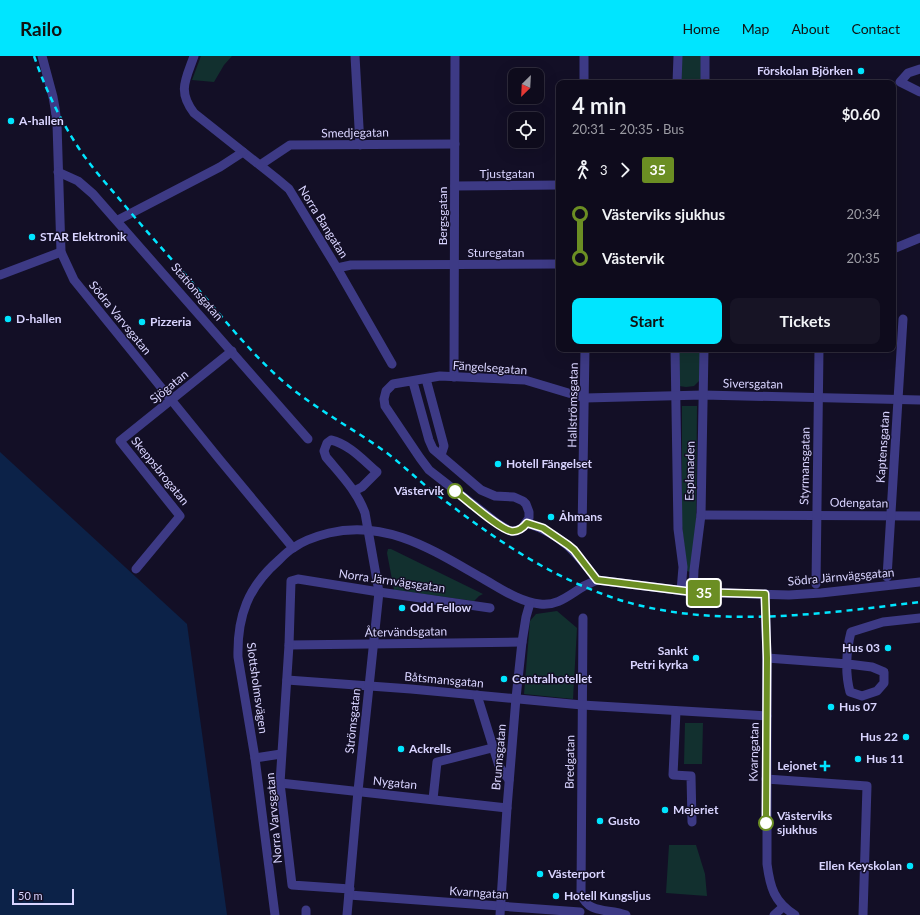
<!DOCTYPE html>
<meta charset="utf-8">
<style>
body{margin:0;font-family:Lato,sans-serif;background:#171425;color:#f1f3f6;height:100vh;display:flex;flex-direction:column;font-size:15px;white-space:nowrap}
*{box-sizing:border-box;margin:0}
p{font-size:13px;color:#9b9ba3}
.icon{flex:none;width:22px;height:22px;fill:none;stroke:currentColor;stroke-width:2;stroke-linecap:round;stroke-linejoin:round}
.map{position:relative;flex:1;overflow:hidden}
.sheet{position:absolute;left:556px;top:24px;width:340px;height:272px;display:flex;flex-direction:column;background:#0e0b1c;border-radius:8px;box-shadow:0 4px 16px #0002,0 0 0 1px #2e2b3b}
.sheet>*{flex:none}
.badge{padding:0 8px;border-radius:3px;font-size:14px;line-height:26px}
.needle{width:26px;rotate:204deg}
.buttons{position:absolute;left:508px;top:12px;display:grid;gap:8px}
.buttons a{display:grid;place-items:center;width:36px;height:36px;border-radius:8px;background:#0e0b1c;box-shadow:0 4px 16px #0002,0 0 0 1px #2e2b3b;font-size:20px}
.scale{position:absolute;left:12px;bottom:10px;width:62px;box-sizing:border-box;padding-left:4px;border:2px solid #d9d4ff;border-top:0;font-size:11px;line-height:14px;white-space:nowrap;color:#d9d4ff;-webkit-text-stroke:3px #130f26;paint-order:stroke}
.map>.badge{position:absolute;translate:-50% -50%;box-shadow:0 0 0 2px #fff}
.legs{display:flex;align-items:center;gap:6px;height:44px;padding:0 16px;font-size:13px}
.legs p{margin-inline-start:auto}
.head{display:flex;align-items:center;justify-content:space-between;height:68px;padding:0 16px}
h1{font-size:22px;font-weight:700;line-height:30px}
.cta{display:flex;gap:8px;margin-top:auto;padding:8px 16px}
.cta a{flex:1;height:46px;border-radius:8px;background:#00e5ff;color:#111;font-size:16px;font-weight:700;line-height:46px;text-align:center}
.cta a+a{background:#171425;color:#f1f3f6}
ul{padding:0 16px;list-style:none}
li{display:flex;align-items:center;gap:14px;height:44px;font-size:15px}
li i{display:grid;place-items:center;width:6px;height:100%;margin:0 5px;background:currentColor}
li i::after{content:'';width:10px;height:10px;margin:-5px;border:3px solid;border-radius:50%;background:#0e0b1c}
li p{margin-inline-start:auto}
li:first-child i{background:linear-gradient(#0000 50%,currentColor 0)}
li:last-child i{background:linear-gradient(currentColor 50%,#0000 0)}
header{display:flex;align-items:center;gap:24px;box-sizing:border-box;height:56px;padding:0 20px;background:#00e5ff;color:#111}
header strong{font-size:19px}
nav{display:flex;gap:22px;margin-inline-start:auto;font-size:14px}
.map>svg:first-child{display:block}
.green{fill:#12302f}
.water{fill:#0c2248}
.lines{fill:none;stroke-linecap:round;stroke-linejoin:round}
.minor{stroke:#3d3a85;stroke-width:9}
.rail{stroke:#00e5ff;stroke-width:2.5;stroke-dasharray:6 5;stroke-linecap:butt}
.line-1-casing{stroke:#fff;stroke-width:9}
.line-1{stroke:#6b8e23;stroke-width:6}
.poi-dot{fill:#00e5ff;stroke:#130f26;stroke-width:1.5}
.stop-1-dot{fill:#fff;stroke:#6b8e23;stroke-width:2}
.labels{text-anchor:middle;stroke-width:3;stroke-linejoin:round;paint-order:stroke}
.poi-label{font-size:12px;font-weight:bold;fill:#d9d4ff;stroke:#130f26;text-anchor:start}
.street-label{font-size:12px;fill:#d9d4ff;stroke:#130f26}
.stop-label{font-size:12px;font-weight:bold;fill:#d9d4ff;stroke:#130f26;text-anchor:end}
</style>
<header>
<strong>Railo</strong>
<nav><a>Home</a><a>Map</a><a>About</a><a>Contact</a></nav>
</header>
<div class="map">
<svg width="920" height="859" viewBox="0 0 920 859">
<rect width="100%" height="100%" fill="#130f26"/>
<!-- green -->
<g class="green">
<polygon points="201,0 232,0 224,9 214,26 192,24"/>
<rect x="681" y="0" width="21" height="27"/>
<polygon points="679,293 701,293 700,324 694,330 686,331 679,330"/>
<polygon points="682,350 697,350 696,472 690,516 687,515 682,470"/>
<polygon points="388,493 391,493 483,538 479,540 474,545 394,534 387,497"/>
<polygon points="557,555 577,572 573,643 524,638 530,565 536,558"/>
<polygon points="685,667 703,667 702,708 684,708"/>
<polygon points="669,789 696,789 705,818 707,840 666,837"/>
</g>
<!-- water -->
<polygon class="water" points="0,396 187,568 227,859 0,859"/>
<g class="lines">
<!-- minor -->
<g class="minor">
<polyline points="42,0 53,41 55,52 57,68 61,196 74,224 220,404 293,492"/>
<path d="M194 0C186 23 177 35 194 57L276 122 289 133 337 212 392 308"/>
<polyline points="355,0 360,89"/>
<polyline points="584,0 584,27"/>
<polyline points="705,0 705,27"/>
<polyline points="920,13 908,17 900,26 920,36"/>
<polyline points="677,27 678,0"/>
<polyline points="260,109 290,89 455,88"/>
<polyline points="58,116 78,125 93,138 308,383"/>
<polyline points="455,130 559,129"/>
<polyline points="118,164 220,111 243,96"/>
<polyline points="893,193 920,182"/>
<polyline points="337,212 351,209 559,208"/>
<polyline points="0,219 61,196"/>
<polyline points="675,293 678,473 683,511 681,535"/>
<polyline points="454,321 455,0"/>
<polyline points="426,323 444,390 441,399"/>
<polyline points="413,326 429,384 433,393 481,434 495,440 514,441 523,445 526,448 529,456 529,462 522,472 516,475 510,475 497,467 429,414 420,402 385,350 384,343 386,335 393,328 440,320 525,324 585,342 703,339 920,344"/>
<polyline points="701,459 920,460"/>
<path d="M527 467C562 479 575 495 597 524"/>
<polyline points="582,477 585,293"/>
<polyline points="136,513 180,460 120,385 232,295"/>
<polyline points="887,521 903,263"/>
<polyline points="816,528 819,293"/>
<polyline points="693,536 694,514 701,459 704,293"/>
<path d="M765 538 767 602V808C770 831 774 846 795 859"/>
<path d="M583 562 581 838C589 859 608 852 626 859"/>
<polyline points="289,589 522,586"/>
<path d="M767 602 848 608 872 611 884 616V627L877 635 862 640 850 636C845 618 846 595 851 576L883 566 920 562"/>
<polyline points="287,624 411,633 582,649 767,660"/>
<polyline points="477,639 499,710 509,724"/>
<polyline points="676,655 673,719 691,720 692,766"/>
<polyline points="255,702 281,698"/>
<polyline points="766,723 867,730 863,859"/>
<polyline points="280,727 507,752"/>
<polyline points="433,743 437,706 492,692"/>
<polyline points="350,833 292,829 280,727 289,589 291,525 298,523 379,536 490,552"/>
<polyline points="349,839 580,856"/>
<path d="M275 859 255 702 238 601C237 560 248 531 279 504 283 500 288 495 293 492 303 485 317 480 329 477 387 463 434 495 482 522 500 532 519 546 540 548 557 550 568 540 581 532 586 528 592 527 597 524L693 536 789 539 821 537 920 526"/>
<polyline points="306,859 306,854"/>
<path d="M347 859 358 735 379 536 365 457C357 435 341 419 326 401L324 395 327 387 331 384C349 388 364 405 377 416L362 431 354 435"/>
<polyline points="500,859 507,752 516,642 522,586 526,561 530,547"/>
<polyline points="774,859 783,851"/>
</g>
<!-- rail -->
<path class="rail" d="M34 0C45 32 59 62 78 91 89 108 103 124 116 139 140 168 165 196 190 224 221 259 250 297 285 327 317 354 354 373 387 397 401 408 413 419 426 430 482 474 540 516 608 540 706 575 819 558 920 546"/>
</g>
<g class="lines">
<!-- line-1 casing -->
<g class="line-1-casing">
<path id="line-1" d="M455 435C466 443 499 473 511 475 518 476 523 472 527 467L543 472 568 489 574 494 597 524 693 536 765 538 767 602 766 767"/>
</g>
<!-- line-1 -->
<use href="#line-1" class="line-1"/>
</g>
<!-- markers -->
<g class="poi-dot">
<circle cx="861" cy="15" r="4"/>
<circle cx="11" cy="65" r="4"/>
<circle cx="32" cy="181" r="4"/>
<circle cx="8" cy="263" r="4"/>
<circle cx="142" cy="266" r="4"/>
<circle cx="498" cy="408" r="4"/>
<circle cx="551" cy="461" r="4"/>
<circle cx="402" cy="552" r="4"/>
<circle cx="888" cy="592" r="4"/>
<circle cx="696" cy="602" r="4"/>
<circle cx="504" cy="623" r="4"/>
<circle cx="831" cy="651" r="4"/>
<circle cx="906" cy="681" r="4"/>
<circle cx="401" cy="693" r="4"/>
<circle cx="858" cy="703" r="4"/>
<path d="M823 704h4v4h4v4h-4v4h-4v-4h-4v-4h4z"/>
<circle cx="665" cy="754" r="4"/>
<circle cx="600" cy="765" r="4"/>
<circle cx="910" cy="810" r="4"/>
<circle cx="540" cy="818" r="4"/>
<circle cx="556" cy="840" r="4"/>
</g>
<g class="stop-1-dot">
<circle cx="455" cy="435" r="7"/>
<circle cx="766" cy="767" r="7"/>
</g>
<g class="labels">
<!-- poi labels -->
<g class="poi-label">
<text x="853" y="19" text-anchor="end">Förskolan Björken</text>
<text x="19" y="69">A-hallen</text>
<text x="40" y="185">STAR Elektronik</text>
<text x="16" y="267">D-hallen</text>
<text x="150" y="270">Pizzeria</text>
<text x="506" y="412">Hotell Fängelset</text>
<text x="559" y="465">Åhmans</text>
<text x="410" y="556">Odd Fellow</text>
<text x="880" y="596" text-anchor="end">Hus 03</text>
<text x="688" y="599" text-anchor="end">Sankt<tspan x="688" dy="14">Petri kyrka</tspan></text>
<text x="512" y="627">Centralhotellet</text>
<text x="839" y="655">Hus 07</text>
<text x="898" y="685" text-anchor="end">Hus 22</text>
<text x="409" y="697">Ackrells</text>
<text x="866" y="707">Hus 11</text>
<text x="817" y="714" text-anchor="end">Lejonet</text>
<text x="673" y="758">Mejeriet</text>
<text x="608" y="769">Gusto</text>
<text x="902" y="814" text-anchor="end">Ellen Keyskolan</text>
<text x="548" y="822">Västerport</text>
<text x="564" y="844">Hotell Kungsljus</text>
</g>
<!-- street labels -->
<g class="street-label">
<text transform="translate(355 77) rotate(-1)" y="4">Smedjegatan</text>
<text x="507" y="122">Tjustgatan</text>
<text transform="translate(443 160) rotate(-90)" y="4">Bergsgatan</text>
<text transform="translate(323 166) rotate(58)" y="4">Norra Bangatan</text>
<text x="496" y="201">Sturegatan</text>
<text transform="translate(197 236) rotate(49)" y="4">Stationsgatan</text>
<text transform="translate(120 262) rotate(51)" y="4">Södra Varvsgatan</text>
<text transform="translate(490 312) rotate(4)" y="4">Fängelsegatan</text>
<text transform="translate(753 328) rotate(1)" y="4">Siversgatan</text>
<text transform="translate(169 331) rotate(-39)" y="4">Sjögatan</text>
<text transform="translate(573 349) rotate(-89)" y="4">Hallströmsgatan</text>
<text transform="translate(883 391) rotate(-86)" y="4">Kaptensgatan</text>
<text transform="translate(805 410) rotate(-89)" y="4">Styrmansgatan</text>
<text transform="translate(160 415) rotate(51)" y="4">Skeppsbrogatan</text>
<text transform="translate(690 415) rotate(-89)" y="4">Esplanaden</text>
<text transform="translate(859 447) rotate(1)" y="4">Odengatan</text>
<text transform="translate(841 521) rotate(-5)" y="4">Södra Järnvägsgatan</text>
<text transform="translate(392 525) rotate(8)" y="4">Norra Järnvägsgatan</text>
<text transform="translate(406 576) rotate(-1)" y="4">Återvändsgatan</text>
<text transform="translate(444 624) rotate(5)" y="4">Båtsmansgatan</text>
<text transform="translate(257 632) rotate(82)" y="4">Slottsholmsvägen</text>
<text transform="translate(353 665) rotate(-84)" y="4">Strömsgatan</text>
<text transform="translate(754 696) rotate(-89)" y="4">Kvarngatan</text>
<text transform="translate(499 701) rotate(-85)" y="4">Brunnsgatan</text>
<text transform="translate(570 706) rotate(-89)" y="4">Bredgatan</text>
<text transform="translate(395 727) rotate(6)" y="4">Nygatan</text>
<text transform="translate(274 762) rotate(-95)" y="4">Norra Varvsgatan</text>
<text transform="translate(479 837) rotate(4)" y="4">Kvarngatan</text>
</g>
<!-- stop labels -->
<g class="stop-label">
<text x="444" y="439">Västervik</text>
<text x="777" y="764" text-anchor="start">Västerviks<tspan x="777" dy="14">sjukhus</tspan></text>
</g>
</g>
</svg>
<div class="buttons">
<a><svg class="needle" viewBox="-14 -14 28 28"><path d="M0-13l5 13h-10z" fill="#e53935"/><path d="M0 13l5-13h-10z" fill="#9b9ba3"/></svg></a>
<a><svg class="icon" aria-label="locate" viewBox="0 0 24 24"><circle cx="12" cy="12" r="6"/><path d="M12 2v4M12 18v4M2 12h4M18 12h4"/></svg></a>
</div>
<div class="scale">50 m</div>
<b class="badge" style="left:704px;top:537px;background:#6b8e23;color:#fff">35</b>
<section class="sheet">
<div class="head"><div><h1>4 min</h1><p>20:31 – 20:35 · Bus</p></div><b>$0.60</b></div>
<div class="legs"><svg class="icon" aria-label="walk" viewBox="0 0 24 24"><circle cx="13" cy="4" r="2"/><path d="M13 8l-2 6 4 7M11 14l-3 7M7 12l3-4h3l4 4"/></svg>3<svg class="icon" aria-label="forward" viewBox="0 0 24 24"><path d="M9 5l7 7-7 7"/></svg><b class="badge" style="background:#6b8e23;color:#fff">35</b></div>
<ul>
<li><i style="color:#6b8e23"></i><b>Västerviks sjukhus</b><p>20:34</p></li>
<li><i style="color:#6b8e23"></i><b>Västervik</b><p>20:35</p></li>
</ul>
<div class="cta"><a>Start</a><a>Tickets</a></div>
</section>
</div>
